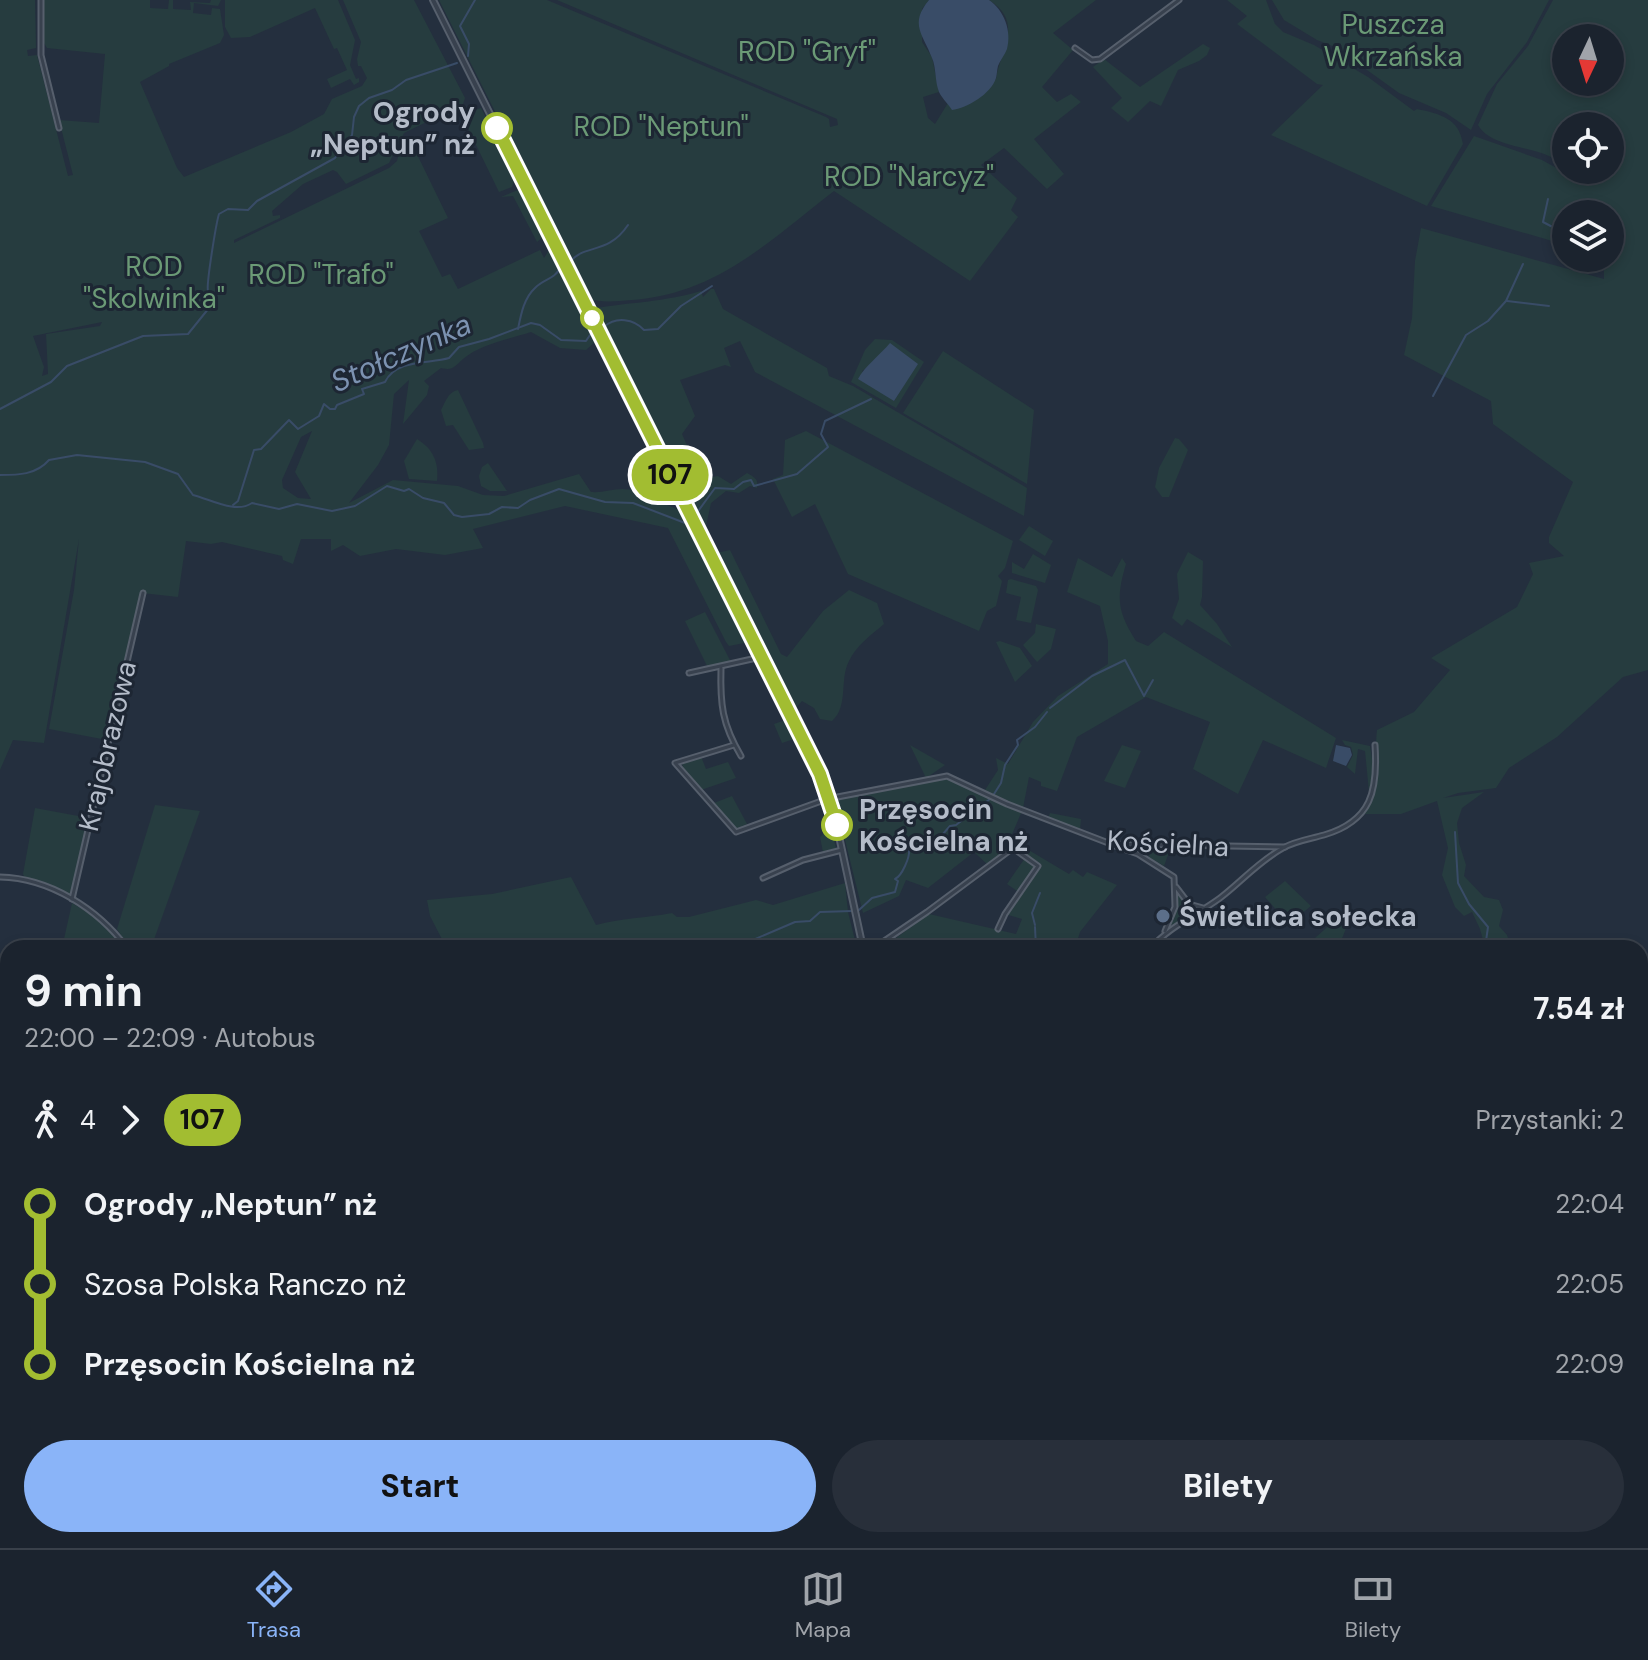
<!DOCTYPE html>
<html lang="pl">
<meta charset="utf-8">
<style>
body{margin:0;font-family:"DM Sans",sans-serif;background:#282f3a;color:#f1f3f6;height:100vh;display:flex;flex-direction:column;font-size:30px;white-space:nowrap}
*{box-sizing:border-box;margin:0}
p{font-size:26px;color:#a0a4aa}
.icon{flex:none;width:44px;height:44px;fill:none;stroke:currentColor;stroke-width:2;stroke-linecap:round;stroke-linejoin:round}
.map{position:relative;flex:1;overflow:hidden}
.panel{position:absolute;left:0px;top:940px;width:1648px;height:608px;display:flex;flex-direction:column;background:#1b232e;border-radius:24px 24px 0 0;box-shadow:0 4px 12px #0003,0 0 0 2px #39404a}
.panel>*{flex:none}
.badge{padding:0 16px;border-radius:26px;font-size:28px;line-height:52px}
.needle{width:52px;rotate:184deg}
.tools{position:absolute;left:1552px;top:24px;display:grid;gap:16px}
.tools a{display:grid;place-items:center;width:72px;height:72px;border-radius:50%;background:#1b232e;box-shadow:0 4px 12px #0003,0 0 0 2px #39404a;font-size:40px}
.map>.badge{position:absolute;translate:-50% -50%;box-shadow:0 0 0 4px #fff}
.legs{display:flex;align-items:center;gap:12px;height:88px;padding:0 24px;font-size:26px}
.legs p{margin-inline-start:auto}
.head{display:flex;align-items:center;justify-content:space-between;height:136px;padding:0 24px}
h1{font-size:44px;font-weight:700;line-height:60px}
.action{display:flex;gap:16px;margin-top:auto;padding:16px 24px}
.action a{flex:1;height:92px;border-radius:48px;background:#8ab4f8;color:#111;font-size:32px;font-weight:700;line-height:92px;text-align:center}
.action a+a{background:#282f3a;color:#f1f3f6}
ul{padding:0 24px;list-style:none}
li{display:flex;align-items:center;gap:28px;height:80px;font-size:30px}
li i{display:grid;place-items:center;width:12px;height:100%;margin:0 10px;background:currentColor}
li i::after{content:'';width:20px;height:20px;margin:-10px;border:6px solid;border-radius:50%;background:#1b232e}
li p{margin-inline-start:auto}
li:first-child i{background:linear-gradient(#0000 50%,currentColor 0)}
li:last-child i{background:linear-gradient(currentColor 50%,#0000 0)}
.menu{display:flex;justify-content:space-around;align-items:center;height:112px;border-top:2px solid #39404a;background:#1b232e;font-size:22px;color:#a0a4aa}
.menu a{display:grid;justify-items:center;gap:4px}
.menu .active{color:#8ab4f8}
.map>svg:first-child{display:block}
.green{fill:#263c3f;fill-rule:evenodd}
.water{fill:#394c67}
.lines{fill:none;stroke-linecap:round;stroke-linejoin:round}
.stream{stroke:#394c67;stroke-width:2}
.minor-casing{stroke:#565f6c;stroke-width:7}
.tertiary-casing{stroke:#565f6c;stroke-width:8}
.minor{stroke:#38414e;stroke-width:3}
.tertiary{stroke:#38414e;stroke-width:4}
.line-1-casing{stroke:#fff;stroke-width:18}
.line-1{stroke:#a2bd31;stroke-width:12}
.stop-1-dot{fill:#fff;stroke:#a2bd31;stroke-width:4}
.service-dot{fill:#5c6f8a;stroke:#1d2633;stroke-width:3}
.labels{text-anchor:middle;stroke-width:6;stroke-linejoin:round;paint-order:stroke}
.park-label{font-size:28px;fill:#6b9a76;stroke:#1d2633}
.stop-label{font-size:28px;font-weight:bold;fill:#b4bcc9;stroke:#1d2633;text-anchor:end}
.street-label{font-size:28px;fill:#b4bcc9;stroke:#1d2633}
.poi-label{font-size:28px;font-weight:bold;fill:#b4bcc9;stroke:#1d2633;text-anchor:start}
.water-label{font-size:30px;font-style:italic;fill:#7c92b1;stroke:#1d2633}
</style>
<div class="map">
<svg width="1648" height="1548" viewBox="0 0 1648 1548">
<rect width="100%" height="100%" fill="#242f3e"/>
<!-- green -->
<g class="green">
<path d="M0 0H35L36 48 27 50 28 56 37 55 68 176 73 175 59 120 99 123 105 54 47 48 42 40 43 0H150V8L168 9 169 0H173V9L191 10 190 2 210 3 211 0H207H221L218 6 194 3 193 13 211 15 212 8 220 9 224 35 220 43 169 64V66L140 82 177 168 184 177 291 132 324 114 332 99 362 86 367 78 361 66H358L357 59 361 42 343 0H414L465 98 463 104 404 133 389 163 346 184 337 172 333 170 303 184 272 211 273 216 280 215V218L234 240V243L389 168 397 161 402 142 412 139 411 142 448 218 419 231 442 277 450 274 458 289 540 250 544 258 551 247 558 266 598 339 586 350 560 348 531 332C510 339 480 344 463 359 455 366 453 371 441 368L424 381 429 386 427 395 403 424 409 380 394 394 389 445 378 465 349 503 393 480 458 486 483 495 504 496 579 474 591 492C602 493 612 489 623 489 640 489 666 506 684 512L687 525 716 573 749 642 729 646 726 642 668 528 565 506 473 529 483 548 445 555 396 549 360 556 343 545 331 551V539H301L293 564 283 560 282 556 222 542 211 544 186 541 178 597 142 593 107 740 49 729 74 590 79 539 44 743 13 740 0 770ZM102 322 100 326 46 334 48 374 42 376 44 367 33 336ZM312 431 295 472 311 499 298 498 283 488 282 480 301 437Z"/>
<polygon points="225,0 338,0 355,40 350,65 356,79 359,78 359,82 354,85 350,79 331,88 327,79 347,70 337,48 334,49 315,8 250,37 231,38 225,27"/>
<path d="M439 0H547L826 117 829 119 830 127 838 125 837 119 557 0H929L922 9V42L932 57 939 92 923 97 928 118 935 124 948 103 996 79C1000 51 1025 22 989 0H1096L1053 33 1073 50 1042 87 1057 102 1071 94 1081 102 1034 139 1064 174 1047 189 1004 148 981 165 1017 198 1011 210 1018 217 970 281 834 191C769 241 717 294 632 300 617 301 603 303 589 299Z"/>
<path d="M1227 0H1266L1275 24 1283 32 1314 45 1368 77 1414 111 1417 109C1440 114 1459 118 1463 144L1427 206 1271 135 1323 85 1317 84 1237 24 1247 16Z"/>
<polygon points="1272,0 1549,0 1527,42 1487,94 1471,130 1446,113 1399,93 1335,47 1317,40 1284,20"/>
<path d="M1553 0H1648V670L1623 677 1557 737 1509 768 1496 788 1458 793 1443 798 1484 792 1462 808 1457 823 1459 843 1466 865 1464 876 1484 897 1499 900 1503 910 1499 926 1507 935 1511 948H1481L1485 947 1480 929 1472 912 1464 916 1455 907 1442 875 1448 848 1437 801 1401 814H1364C1385 776 1373 767 1377 730L1414 712 1450 670 1431 658 1517 607 1533 574 1529 563 1564 556 1549 543V537L1573 482 1493 424 1491 401 1404 355 1412 318 1415 261 1421 228 1604 279V258H1610V214H1566V245L1431 206 1474 136 1542 160 1589 186 1592 183 1570 170H1610V126H1566V168C1561 164 1555 159 1549 156 1529 146 1491 147 1478 125L1497 84 1528 46ZM1566 38H1610V82H1566Z"/>
<polygon points="1203,44 1210,48 1207,55 1199,61 1178,70 1161,106 1150,101 1128,122 1111,108 1122,98 1093,67 1104,59 1140,87"/>
<polygon points="481,108 516,175 512,187 499,192 461,114"/>
<polygon points="518,190 522,191 545,235 537,242 513,196 501,197"/>
<path d="M711 289H714L723 309 827 368 829 376 853 386 1027 488 1024 516 755 372 740 341 724 348 731 367 725 365 680 380 695 416 682 434 702 479 718 476 731 484 747 473C754 477 759 479 757 488L750 486 739 493 726 491 711 503 705 531 645 416 602 318 596 310V308C634 302 663 302 701 291L703 297Z"/>
<path d="M875 339 892 340 924 362 896 408 851 382 865 350ZM872 364H917L894 401 862 371Z"/>
<polygon points="943,351 1034,410 1027,484 903,413"/>
<path d="M458 390 483 443 484 448 469 450 453 425 446 426 441 410C446 401 448 392 458 390Z"/>
<polygon points="806,431 1013,541 1005,568 998,576 1002,581 996,606 987,611 979,631 848,574 815,504 792,517 773,479 783,475 785,440"/>
<polygon points="1175,438 1179,439 1188,450 1169,497 1162,497 1155,487 1159,468"/>
<path d="M417 439C433 449 439 462 437 481L409 479 404 461Z"/>
<polygon points="488,463 507,491 490,491 481,486 479,476 482,467"/>
<polygon points="1029,526 1053,541 1045,556 1019,540"/>
<path d="M730 550 781 654 787 657 823 611 849 590 877 603 884 624C871 635 856 646 849 661 839 680 849 706 832 721L820 719 814 708 802 701 793 711 792 710 716 553Z"/>
<polygon points="1188,552 1203,561 1202,597 1200,605 1217,624 1232,647 1187,619 1182,626 1172,618 1179,599 1177,574"/>
<polygon points="1033,554 1051,565 1045,583 1012,573 1012,562 1024,569"/>
<path d="M1078 558 1112 577 1122 558 1126 564C1116 598 1117 611 1136 641L1148 646 1164 632 1336 738 1326 768 1263 740 1238 794 1193 769 1210 722 1146 697 1077 737 1057 791 1041 786V782L1029 777 1023 808 985 790 998 770 996 758 1008 764 1033 722 1058 696 1108 664V641L1100 606 1067 592Z"/>
<polygon points="1011,579 1036,586 1038,590 1031,623 1016,620 1021,597 1006,593 1008,580"/>
<polygon points="705,612 732,664 708,668 685,621"/>
<polygon points="1036,624 1056,629 1051,649 1037,662 1023,645 1035,633"/>
<polygon points="1000,641 1020,648 1032,666 1015,682 996,642"/>
<polygon points="788,719 797,738 782,743 774,724"/>
<polygon points="1342,740 1370,746 1375,777 1369,792 1365,751 1358,749 1355,774 1347,767 1353,755 1351,747 1345,745"/>
<polygon points="910,745 945,765 926,778"/>
<polygon points="1122,745 1141,751 1125,788 1104,781"/>
<polygon points="700,754 706,769 728,762 736,778 701,790 684,770 681,760"/>
<polygon points="941,779 950,779 1022,811 1010,839 1069,874 1073,870 1083,877 1087,872 1117,885 1080,932 1075,948 935,948 896,938 929,914 1016,934 1022,919 1008,915 1042,865 1012,845 987,864 974,852 928,888 906,880 899,896 863,913 835,799"/>
<polygon points="732,796 747,824 735,829 714,803"/>
<polygon points="155,805 200,811 151,948 129,948 117,929"/>
<polygon points="35,808 89,818 72,896 26,880 23,874"/>
<polygon points="1050,813 1081,819 1080,830 1048,818"/>
<polygon points="831,827 836,848 823,852 820,837"/>
<polygon points="1150,846 1171,847 1164,866 1149,857"/>
<polygon points="1025,858 1035,868 1017,891 1007,884"/>
<path d="M571 877 596 925C621 918 646 918 672 913L677 917H689L756 900 773 905 845 883 848 912 857 948H824L823 945 808 948H440L445 945 430 916 427 900 492 894Z"/>
<polygon points="1285,881 1311,906 1289,924 1265,897"/>
<polygon points="1178,893 1187,906 1198,910 1170,926 1177,907"/>
<polygon points="72,903 97,918 125,948 62,948"/>
<polygon points="1333,922 1347,926 1339,946 1315,938"/>
<polygon points="1640,1008 1648,1012 1648,1059 1640,1055"/>
<polygon points="8,1037 8,1115 0,1112 0,1040"/>
<polygon points="1640,1173 1648,1179 1648,1548 829,1548 829,1541 940,1546 943,1540 1640,1540"/>
<polygon points="8,1454 8,1491 0,1495 0,1459"/>
<polygon points="8,1512 8,1540 26,1540 25,1548 0,1548 0,1516"/>
<polygon points="229,1540 820,1540 819,1548 217,1548"/>
</g>
<!-- water -->
<g class="water">
<path d="M929 0H989C1004 10 1012 31 1007 49 1005 55 1000 60 998 66 997 70 997 74 996 78 991 94 967 108 952 110 948 103 940 97 938 89 935 79 936 67 932 58 923 34 909 24 929 0Z"/>
<path d="M890 343 918 364 894 401 858 379C864 367 881 354 890 343Z"/>
<polygon points="1336,745 1350,748 1352,755 1346,766 1333,761"/>
</g>
<g class="lines">
<!-- stream -->
<g class="stream">
<polyline points="468,56 469,44 460,26 475,0"/>
<polyline points="1548,199 1543,222 1566,234"/>
<polyline points="1559,229 1563,222"/>
<path d="M570 262C585 243 607 256 628 225"/>
<polyline points="1507,301 1549,306"/>
<path d="M604 327C616 316 634 319 644 330L658 329 681 306 712 286"/>
<path d="M518 329C521 314 524 298 535 288 543 279 555 279 560 268"/>
<polyline points="1433,396 1466,335 1488,321 1506,301 1523,264"/>
<path d="M0 409 51 382 67 366 143 336 188 334 213 303C212 299 209 295 208 291 206 285 216 224 219 214L228 209 248 210 257 201 335 158 352 135 354 117 359 106 369 98 392 90 406 80 457 63"/>
<path d="M0 475C18 475 36 475 49 460L77 455 145 462 178 474 193 495C212 500 236 514 252 503L279 509 297 504 332 511 355 506 387 486 404 491 409 489 423 498 444 503 454 515 462 517 489 514 502 507 518 508 530 500 559 489 605 502 633 503 685 523 688 522"/>
<path d="M233 505 238 501 254 450 261 449 289 420 298 429 319 416 324 404 330 409H335L337 405 364 394 362 389 385 382C396 359 429 364 449 358L459 347 489 339 531 323 540 325 561 340 586 341 592 332"/>
<polyline points="696,514 715,488 734,489 743,482 751,480 754,486 797,474 828,447 821,434 825,421 871,399"/>
<polyline points="1050,708 1092,676 1125,660 1144,696 1153,680"/>
<polyline points="994,794 1001,783 1005,765 1018,745 1017,740 1035,727 1047,712"/>
<polyline points="1455,832 1458,883 1469,904 1488,927 1485,948"/>
<path d="M859 910 872 898 895 892 898 881 895 879C902 876 910 857 909 850L936 842 950 826 956 825 990 799"/>
<polyline points="1035,925 1032,913 1040,893"/>
<polyline points="1035,927 1036,948"/>
<polyline points="734,948 795,922 810,921 820,912 852,911"/>
<polyline points="1640,1362 1648,1369"/>
<polyline points="0,1486 8,1480"/>
<polyline points="1460,1540 1464,1548"/>
<polyline points="488,1548 492,1540"/>
<polyline points="948,1548 951,1543 959,1540"/>
</g>
<!-- minor casing -->
<g class="minor-casing">
<g id="minor">
<polyline points="41,0 41,55 59,128"/>
<polyline points="1075,48 1092,60 1100,59 1179,0"/>
<path d="M721 668C720 704 722 724 741 756"/>
<polyline points="689,673 761,657"/>
<polyline points="734,745 675,763 736,832 827,799 947,776 1007,804 1111,844 1285,847"/>
<polyline points="1115,846 1138,854 1174,877 1175,907 1165,931"/>
<path d="M0 877C50 878 98 909 127 948"/>
<polyline points="763,878 803,860 842,850"/>
<polyline points="1176,887 1189,904 1203,908"/>
<polyline points="72,899 143,593"/>
<polyline points="874,948 927,912 1013,848 1038,866 1005,914 998,929"/>
<path d="M1151 948C1170 926 1197 915 1220 898 1241 882 1259 861 1283 848 1295 841 1310 839 1324 835 1372 821 1378 790 1375 745"/>
<polyline points="1302,948 1308,943"/>
<polyline points="0,1132 8,1095"/>
<polyline points="0,1323 8,1303"/>
<polyline points="0,1338 8,1339"/>
<polyline points="0,1380 8,1372"/>
<polyline points="0,1387 8,1409"/>
<polyline points="142,1540 156,1548"/>
<polyline points="27,1548 28,1540"/>
<polyline points="211,1548 223,1540"/>
</g>
</g>
<!-- tertiary casing -->
<g class="tertiary-casing">
<g id="tertiary">
<polyline points="433,0 821,776 834,813 863,948"/>
<polyline points="823,1548 825,1540"/>
</g>
</g>
<!-- minor -->
<use href="#minor" class="minor"/>
<!-- tertiary -->
<use href="#tertiary" class="tertiary"/>
</g>
<g class="lines">
<!-- line-1 casing -->
<g class="line-1-casing">
<polyline id="line-1" points="497,128 820,774 837,825"/>
</g>
<!-- line-1 -->
<use href="#line-1" class="line-1"/>
</g>
<!-- markers -->
<g class="stop-1-dot">
<circle cx="497" cy="128" r="14"/>
<circle cx="592" cy="318" r="10"/>
<circle cx="837" cy="825" r="14"/>
</g>
<circle class="service-dot" cx="1163" cy="916" r="8"/>
<g class="labels">
<!-- park labels -->
<g class="park-label">
<text x="1393" y="34">Puszcza<tspan x="1393" dy="32">Wkrzańska</tspan></text>
<text x="807" y="61">ROD "Gryf"</text>
<text x="661" y="136">ROD "Neptun"</text>
<text x="909" y="186">ROD "Narcyz"</text>
<text x="154" y="276">ROD<tspan x="154" dy="32">"Skolwinka"</tspan></text>
<text x="321" y="284">ROD "Trafo"</text>
</g>
<!-- stop labels -->
<g class="stop-label">
<text x="475" y="122">Ogrody<tspan x="475" dy="32">„Neptun” nż</tspan></text>
<text x="859" y="819" text-anchor="start">Przęsocin<tspan x="859" dy="32">Kościelna nż</tspan></text>
</g>
<!-- street labels -->
<g class="street-label">
<text transform="translate(107 746) rotate(-77)" y="10">Krajobrazowa</text>
<text transform="translate(1168 843) rotate(3)" y="10">Kościelna</text>
</g>
<!-- poi labels -->
<g class="poi-label">
<text x="1179" y="926">Świetlica sołecka</text>
</g>
<!-- water labels -->
<g class="water-label">
<text transform="translate(401 353) rotate(-24)" y="10">Stołczynka</text>
</g>
</g>
</svg>
<div class="tools">
<a><svg class="needle" viewBox="-14 -14 28 28"><path d="M0-13l5 13h-10z" fill="#e53935"/><path d="M0 13l5-13h-10z" fill="#a0a4aa"/></svg></a>
<a><svg class="icon" aria-label="locate" viewBox="0 0 24 24"><circle cx="12" cy="12" r="6"/><path d="M12 2v4M12 18v4M2 12h4M18 12h4"/></svg></a>
<a><svg class="icon" aria-label="layers" viewBox="0 0 24 24"><path d="M12 4l9 5-9 5-9-5zM3 14l9 5 9-5"/></svg></a>
</div>
<b class="badge" style="left:670px;top:475px;background:#a2bd31;color:#111">107</b>
<section class="panel">
<div class="head"><div><h1>9 min</h1><p>22:00 – 22:09 · Autobus</p></div><b>7.54 zł</b></div>
<div class="legs"><svg class="icon" aria-label="walk" viewBox="0 0 24 24"><circle cx="13" cy="4" r="2"/><path d="M13 8l-2 6 4 7M11 14l-3 7M7 12l3-4h3l4 4"/></svg>4<svg class="icon" aria-label="forward" viewBox="0 0 24 24"><path d="M9 5l7 7-7 7"/></svg><b class="badge" style="background:#a2bd31;color:#111">107</b><p>Przystanki: 2</p></div>
<ul>
<li><i style="color:#a2bd31"></i><b>Ogrody „Neptun” nż</b><p>22:04</p></li>
<li><i style="color:#a2bd31"></i><span>Szosa Polska Ranczo nż</span><p>22:05</p></li>
<li><i style="color:#a2bd31"></i><b>Przęsocin Kościelna nż</b><p>22:09</p></li>
</ul>
<div class="action"><a>Start</a><a>Bilety</a></div>
</section>
</div>
<nav class="menu">
<a class="active"><svg class="icon" aria-label="directions" viewBox="0 0 24 24"><path d="M12 3l9 9-9 9-9-9zM9 14v-3h6M13 9l2 2-2 2"/></svg>Trasa</a>
<a><svg class="icon" aria-label="map" viewBox="0 0 24 24"><path d="M3 6l6-2 6 2 6-2v14l-6 2-6-2-6 2zM9 4v14M15 6v14"/></svg>Mapa</a>
<a><svg class="icon" aria-label="tickets" viewBox="0 0 24 24"><path d="M3 7h18v10H3zM15 7v10"/></svg>Bilety</a>
</nav>
